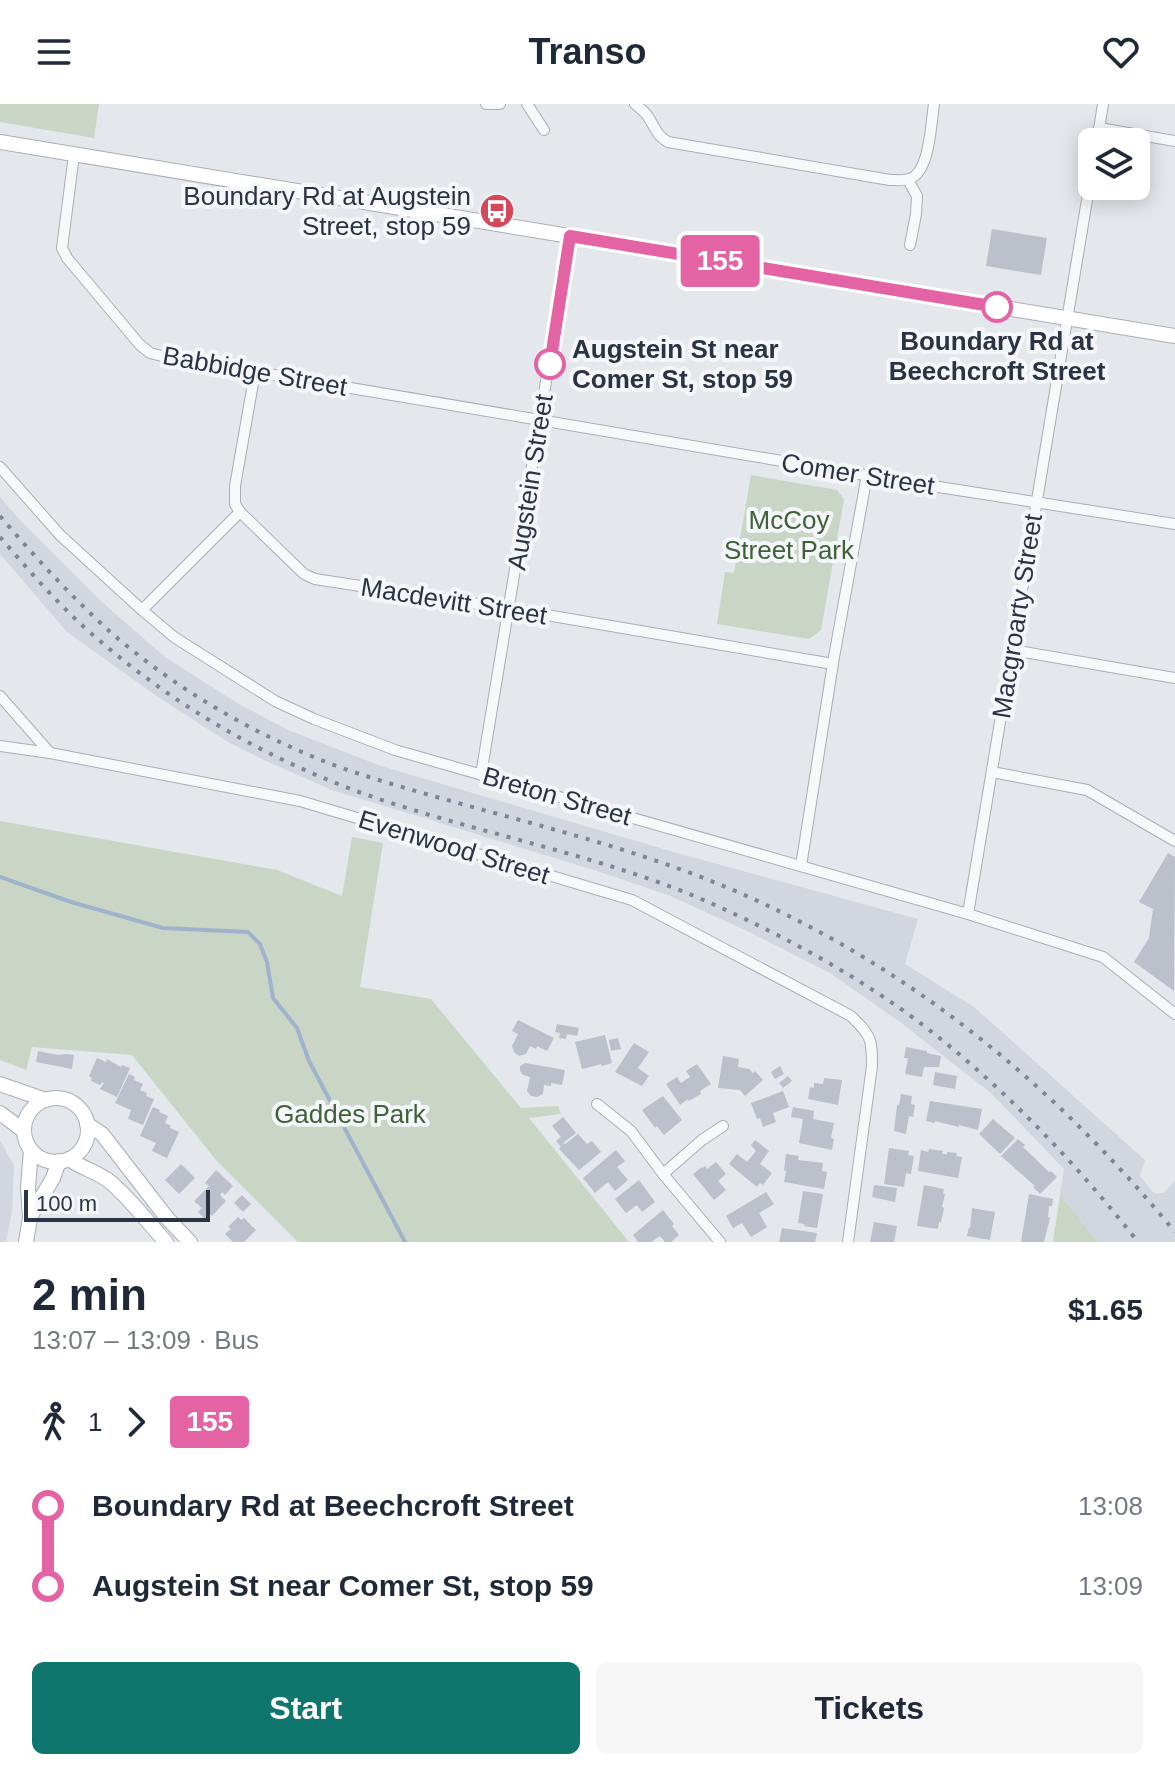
<!DOCTYPE html>
<meta charset="utf-8">
<style>
body{margin:0;font-family:Helvetica,sans-serif;background:#f6f6f7;color:#1f2937;height:100vh;display:flex;flex-direction:column;font-size:30px;white-space:nowrap}
*{box-sizing:border-box;margin:0}
p{font-size:26px;color:#747a83}
.icon{flex:none;width:44px;height:44px;fill:none;stroke:currentColor;stroke-width:2;stroke-linecap:round;stroke-linejoin:round}
.map{position:relative;height:1138px;overflow:hidden}
.side{display:flex;flex-direction:column;background:#fff;flex:1}
.side>*{flex:none}
.badge{padding:0 16px;border-radius:6px;font-size:28px;line-height:52px}
.fabs{position:absolute;left:1078px;top:24px;display:grid;gap:16px}
.fabs a{display:grid;place-items:center;width:72px;height:72px;border-radius:12px;background:#fff;box-shadow:0 4px 20px #0003;font-size:40px}
.scale{position:absolute;left:24px;bottom:20px;width:186px;box-sizing:border-box;padding-left:8px;border:4px solid #2b3445;border-top:0;font-size:22px;line-height:28px;white-space:nowrap;color:#2b3445;-webkit-text-stroke:6px #f4f6f9;paint-order:stroke}
.map>.badge{position:absolute;translate:-50% -50%;box-shadow:0 0 0 4px #fff}
.legs{display:flex;align-items:center;gap:12px;height:88px;padding:0 32px;font-size:26px}
.legs p{margin-inline-start:auto}
.overview{display:flex;align-items:center;justify-content:space-between;height:136px;padding:0 32px}
h1{font-size:44px;font-weight:800;line-height:60px}
.button{display:flex;gap:16px;margin-top:auto;padding:16px 32px}
.button a{flex:1;height:92px;border-radius:12px;background:#0f766e;color:#fff;font-size:32px;font-weight:800;line-height:92px;text-align:center}
.button a+a{background:#f6f6f7;color:#1f2937}
ul{padding:0 32px;list-style:none}
li{display:flex;align-items:center;gap:28px;height:80px;font-size:30px}
li i{display:grid;place-items:center;width:12px;height:100%;margin:0 10px;background:currentColor}
li i::after{content:'';width:20px;height:20px;margin:-10px;border:6px solid;border-radius:50%;background:#fff}
li p{margin-inline-start:auto}
li:first-child i{background:linear-gradient(#0000 50%,currentColor 0)}
li:last-child i{background:linear-gradient(currentColor 50%,#0000 0)}
header{display:flex;justify-content:space-between;align-items:center;height:104px;padding:0 32px;background:#fff;font-size:36px;font-weight:800}
.map>svg:first-child{display:block}
.built{fill:#d2d6de}
.green{fill:#c9d6c5}
.lines{fill:none;stroke-linecap:round;stroke-linejoin:round}
.stream{stroke:#9fb4cc;stroke-width:4}
.building{fill:#bbc0ca}
.street-casing{stroke:#a9aeb7;stroke-width:12}
.secondary-casing{stroke:#a9aeb7;stroke-width:16}
.street{stroke:#f7f8fa;stroke-width:10}
.secondary{stroke:#fff;stroke-width:14}
.rail{stroke:#7d8696;stroke-width:4;stroke-dasharray:4 8;stroke-linecap:butt}
.line-1-casing{stroke:#fff;stroke-width:18}
.line-1{stroke:#e463a4;stroke-width:12}
.stop-1-dot{fill:#fff;stroke:#e463a4;stroke-width:4}
.labels{text-anchor:middle;stroke-width:8;stroke-linejoin:round;paint-order:stroke}
.poi-label{font-size:26px;fill:#2b3445;stroke:#f4f6f9;text-anchor:end}
.stop-label{font-size:26px;font-weight:bold;fill:#2b3445;stroke:#f4f6f9}
.street-label{font-size:26px;fill:#2b3445;stroke:#f4f6f9}
.park-label{font-size:26px;fill:#3f6138;stroke:#f4f6f9}
</style>
<header><svg class="icon" aria-label="menu" viewBox="0 0 24 24"><path d="M4 6h16M4 12h16M4 18h16"/></svg>Transo<svg class="icon" aria-label="heart" viewBox="0 0 24 24"><path d="M12 20l-8-8c-3-5 5-10 8-4 3-6 11-1 8 4z"/></svg></header>
<div class="map">
<svg width="1175" height="1138" viewBox="0 0 1175 1138">
<rect width="100%" height="100%" fill="#e4e7ec"/>
<!-- built -->
<g class="built">
<polygon points="0,393 20,416 103,499 165,553 237,599 288,626 381,662 677,749 918,815 905,860 974,903 1145,1056 1140,1072 1154,1089 1164,1089 1175,1076 1175,1138 1098,1138 1060,1091 1064,1065 992,990 900,918 830,869 747,827 668,791 594,766 332,686 266,657 228,638 155,591 67,528 0,450"/>
<polygon points="0,1036 14,1062 12,1108 6,1138 0,1138"/>
</g>
<!-- green -->
<g class="green">
<polygon points="0,0 99,0 94,34 0,18"/>
<polygon points="751,371 837,386 844,395 821,526 809,535 717,520 725,468 734,469"/>
<polygon points="0,717 277,766 342,792 352,733 383,739 360,883 431,895 521,1004 558,1002 561,1010 529,1014 629,1138 298,1138 216,1056 132,951 32,943 26,966 0,956"/>
<polygon points="1060,1091 1098,1138 1053,1138"/>
</g>
<g class="lines">
<!-- stream -->
<polyline class="stream" points="0,773 71,798 163,824 248,828 260,840 267,858 273,894 297,924 309,957 405,1138"/>
</g>
<!-- building -->
<g class="building">
<polygon points="992,125 1047,134 1041,171 986,162"/>
<polygon points="1168,749 1175,753 1174,887 1134,858 1149,834 1153,805 1139,798"/>
<polygon points="518,916 554,934 547,947 537,942 536,945 530,942 526,950 519,952 514,948 512,942 518,930 512,927"/>
<polygon points="557,920 579,924 577,932 567,930 566,935 559,934 560,929 555,928"/>
<polygon points="605,931 612,959 602,962 601,960 582,965 575,938"/>
<polygon points="618,934 621,945 611,947 609,936"/>
<polygon points="634,939 649,948 638,964 649,972 642,982 615,968"/>
<polygon points="906,943 927,947 927,949 941,952 939,963 924,963 922,973 905,970 908,954 904,954"/>
<polygon points="38,947 58,951 66,950 74,951 72,965 36,958"/>
<polygon points="723,952 739,955 738,963 749,965 753,969 755,967 763,976 745,992 740,986 718,984"/>
<polygon points="97,954 106,958 107,955 121,963 122,961 130,964 117,993 100,985 104,979 102,978 100,981 91,977 92,974 89,972"/>
<polygon points="525,959 565,966 562,981 551,979 551,982 544,981 543,990 537,993 531,992 527,987 530,973 523,971 520,967 520,962"/>
<polygon points="697,960 711,980 700,987 701,990 689,997 688,995 680,1001 666,980 677,973 681,979 690,973 686,967"/>
<polygon points="780,962 784,970 775,975 771,968"/>
<polygon points="935,968 957,972 955,985 933,981"/>
<polygon points="129,970 135,973 134,976 143,980 140,986 147,989 146,992 154,995 143,1021 128,1015 131,1006 115,999"/>
<polygon points="788,972 792,977 783,984 779,979"/>
<polygon points="824,974 842,976 838,1001 808,995 810,983 814,984 814,979 823,980"/>
<polygon points="783,987 789,1003 773,1009 776,1018 763,1023 760,1014 757,1015 751,999"/>
<polygon points="901,990 912,992 911,1000 915,1001 913,1013 909,1012 906,1030 894,1027 897,1001 899,1001"/>
<polygon points="663,992 682,1016 664,1031 657,1022 655,1024 642,1006"/>
<polygon points="930,997 982,1005 978,1026 959,1021 959,1023 935,1017 935,1019 926,1017"/>
<polygon points="153,1003 160,1006 159,1008 168,1012 165,1019 171,1022 170,1024 179,1028 167,1054 152,1047 156,1039 140,1032"/>
<polygon points="793,1003 814,1007 813,1015 834,1019 831,1034 834,1035 832,1046 799,1039 803,1015 791,1013"/>
<polygon points="563,1013 576,1029 563,1039 565,1040 578,1030 587,1040 592,1037 601,1048 579,1066 559,1045 561,1043 556,1037 561,1033 552,1022"/>
<polygon points="993,1015 1015,1034 1000,1050 979,1030"/>
<polygon points="1018,1035 1025,1041 1023,1043 1049,1068 1051,1067 1057,1073 1040,1090 1033,1083 1035,1082 1001,1052"/>
<polygon points="755,1036 769,1047 760,1060 772,1069 763,1081 760,1079 757,1083 729,1060 737,1050 747,1058 756,1047 751,1041"/>
<polygon points="889,1044 909,1047 908,1051 914,1052 911,1070 906,1069 904,1083 884,1080"/>
<polygon points="929,1045 943,1047 942,1050 947,1050 947,1048 957,1049 956,1052 962,1053 958,1074 918,1067 921,1046 928,1048"/>
<polygon points="616,1046 625,1057 617,1063 628,1076 615,1087 608,1078 595,1089 583,1074"/>
<polygon points="786,1050 799,1052 798,1056 823,1059 822,1067 827,1068 824,1085 784,1078 786,1067 784,1066"/>
<polygon points="716,1058 726,1070 718,1077 726,1086 714,1096 693,1070 702,1063 703,1064 705,1062 707,1065"/>
<polygon points="181,1060 195,1074 179,1090 165,1076"/>
<polygon points="216,1066 233,1082 225,1091 222,1088 220,1091 226,1097 212,1112 210,1110 205,1115 198,1108 202,1104 194,1097 209,1082 205,1079"/>
<polygon points="639,1076 655,1098 642,1108 637,1101 626,1109 615,1095"/>
<polygon points="874,1081 897,1084 895,1098 872,1093"/>
<polygon points="924,1081 944,1085 943,1090 945,1090 942,1103 944,1104 941,1118 939,1118 938,1125 917,1122"/>
<polygon points="803,1087 823,1090 817,1124 804,1122 804,1120 798,1119"/>
<polygon points="766,1088 774,1100 759,1109 767,1123 751,1133 742,1119 733,1124 726,1112"/>
<polygon points="1029,1090 1053,1095 1052,1102 1049,1102 1048,1113 1050,1114 1044,1138 1021,1138"/>
<polygon points="242,1091 251,1100 243,1108 234,1099"/>
<polygon points="972,1104 995,1108 990,1136 967,1132 969,1123 970,1124"/>
<polygon points="663,1106 674,1120 672,1122 679,1131 671,1138 665,1138 660,1132 651,1138 638,1138 633,1131"/>
<polygon points="238,1113 241,1116 244,1114 256,1126 244,1138 233,1138 225,1130 231,1125 228,1123"/>
<polygon points="874,1118 897,1122 894,1138 870,1138"/>
<polygon points="782,1124 817,1129 815,1138 779,1138"/>
</g>
<g class="lines">
<!-- street casing -->
<g class="street-casing">
<g id="street">
<polyline points="486,0 500,0"/>
<polyline points="527,0 544,26"/>
<path d="M635 0C641 5 647 9 650 16 656 25 657 32 668 38L890 76C896 76 904 77 909 75 930 69 931 19 934 0"/>
<polyline points="1099,24 1175,37"/>
<polyline points="1097,38 1103,0"/>
<polyline points="74,51 62,144 67,154 140,241 150,249 162,252 894,376 1175,420"/>
<polyline points="908,76 917,92 916,110 910,141"/>
<polyline points="255,268 235,382 235,400 240,408 304,470 315,475 529,508 833,560"/>
<polyline points="0,363 60,431 142,506 174,533 275,597 314,615 395,646 968,810 1103,853 1175,910"/>
<polyline points="142,506 240,408"/>
<polyline points="1012,546 1175,574"/>
<polyline points="0,592 50,649"/>
<path d="M0 642 50 649 300 697 632 796 851 912C871 932 872 934 872 962L848 1138"/>
<polyline points="992,668 1087,686 1175,737"/>
<polyline points="481,671 570,132"/>
<polyline points="801,762 834,553 867,371"/>
<polyline points="968,810 1092,66"/>
<polyline points="597,1000 631,1027 663,1070 720,1138"/>
<polyline points="663,1070 702,1036 723,1022"/>
</g>
</g>
<!-- secondary casing -->
<g class="secondary-casing">
<g id="secondary">
<polyline points="0,38 1175,232"/>
<polyline points="0,980 46,996"/>
<circle cx="56" cy="1026" r="32"/>
<polyline points="0,1009 24,1027"/>
<polyline points="87,1020 102,1030 167,1114 190,1138"/>
<path d="M69 1055C81 1064 96 1067 109 1077 130 1094 147 1118 166 1138"/>
<polyline points="30,1113 53,1074 59,1057"/>
<polyline points="26,1138 30,1114 28,1083 31,1046"/>
</g>
</g>
<!-- street -->
<use href="#street" class="street"/>
<!-- secondary -->
<use href="#secondary" class="secondary"/>
<!-- rail -->
<g class="rail">
<path d="M0 412C34 452 69 490 107 525 180 590 276 644 369 673 493 712 621 737 740 789 913 865 1056 983 1175 1128"/>
<path d="M0 433C31 469 63 506 100 537 177 603 264 653 359 688 473 729 595 749 706 797 787 833 868 877 937 932 1012 992 1078 1062 1138 1138"/>
</g>
</g>
<g class="lines">
<!-- line-1 casing -->
<g class="line-1-casing">
<polyline id="line-1" points="550,260 570,132 997,203"/>
</g>
<!-- line-1 -->
<use href="#line-1" class="line-1"/>
</g>
<!-- icons -->
<defs>
<g id="bus-disc" transform="scale(1.8)"><circle r="9.5" fill="#d1495b" stroke="#f4f6f9"/><path d="M-5-6H5V4H4V6H2V4H-2V6H-4V4H-5ZM-3.5-4V0h7V-4ZM-3.5 1.2v1.5H-2V1.2ZM2 1.2v1.5H3.5V1.2Z" fill="#fff"/></g>
</defs>
<g fill-rule="evenodd">
<use href="#bus-disc" x="497" y="107"/>
</g>
<!-- markers -->
<g class="stop-1-dot">
<circle cx="997" cy="203" r="14"/>
<circle cx="550" cy="260" r="14"/>
</g>
<g class="labels">
<!-- poi labels -->
<g class="poi-label">
<text x="471" y="101">Boundary Rd at Augstein<tspan x="471" dy="30">Street, stop 59</tspan></text>
</g>
<!-- stop labels -->
<g class="stop-label">
<text x="997" y="246">Boundary Rd at<tspan x="997" dy="30">Beechcroft Street</tspan></text>
<text x="572" y="254" text-anchor="start">Augstein St near<tspan x="572" dy="30">Comer St, stop 59</tspan></text>
</g>
<!-- street labels -->
<g class="street-label">
<text transform="translate(255 267) rotate(10)" y="9">Babbidge Street</text>
<text transform="translate(858 370) rotate(9)" y="9">Comer Street</text>
<text transform="translate(530 378) rotate(-81)" y="9">Augstein Street</text>
<text transform="translate(454 497) rotate(9)" y="9">Macdevitt Street</text>
<text transform="translate(1017 512) rotate(-81)" y="9">Macgroarty Street</text>
<text transform="translate(557 692) rotate(16)" y="9">Breton Street</text>
<text transform="translate(454 743) rotate(17)" y="9">Evenwood Street</text>
</g>
<!-- park labels -->
<g class="park-label">
<text x="789" y="425">McCoy<tspan x="789" dy="30">Street Park</tspan></text>
<text x="350" y="1019">Gaddes Park</text>
</g>
</g>
</svg>
<div class="fabs">
<a><svg class="icon" aria-label="layers" viewBox="0 0 24 24"><path d="M12 4l9 5-9 5-9-5zM3 14l9 5 9-5"/></svg></a>
</div>
<div class="scale">100 m</div>
<b class="badge" style="left:720px;top:157px;background:#e463a4;color:#fff">155</b>
</div>
<section class="side">
<div class="overview"><div><h1>2 min</h1><p>13:07 – 13:09 · Bus</p></div><b>$1.65</b></div>
<div class="legs"><svg class="icon" aria-label="walk" viewBox="0 0 24 24"><circle cx="13" cy="4" r="2"/><path d="M13 8l-2 6 4 7M11 14l-3 7M7 12l3-4h3l4 4"/></svg>1<svg class="icon" aria-label="forward" viewBox="0 0 24 24"><path d="M9 5l7 7-7 7"/></svg><b class="badge" style="background:#e463a4;color:#fff">155</b></div>
<ul>
<li><i style="color:#e463a4"></i><b>Boundary Rd at Beechcroft Street</b><p>13:08</p></li>
<li><i style="color:#e463a4"></i><b>Augstein St near Comer St, stop 59</b><p>13:09</p></li>
</ul>
<div class="button"><a>Start</a><a>Tickets</a></div>
</section>
